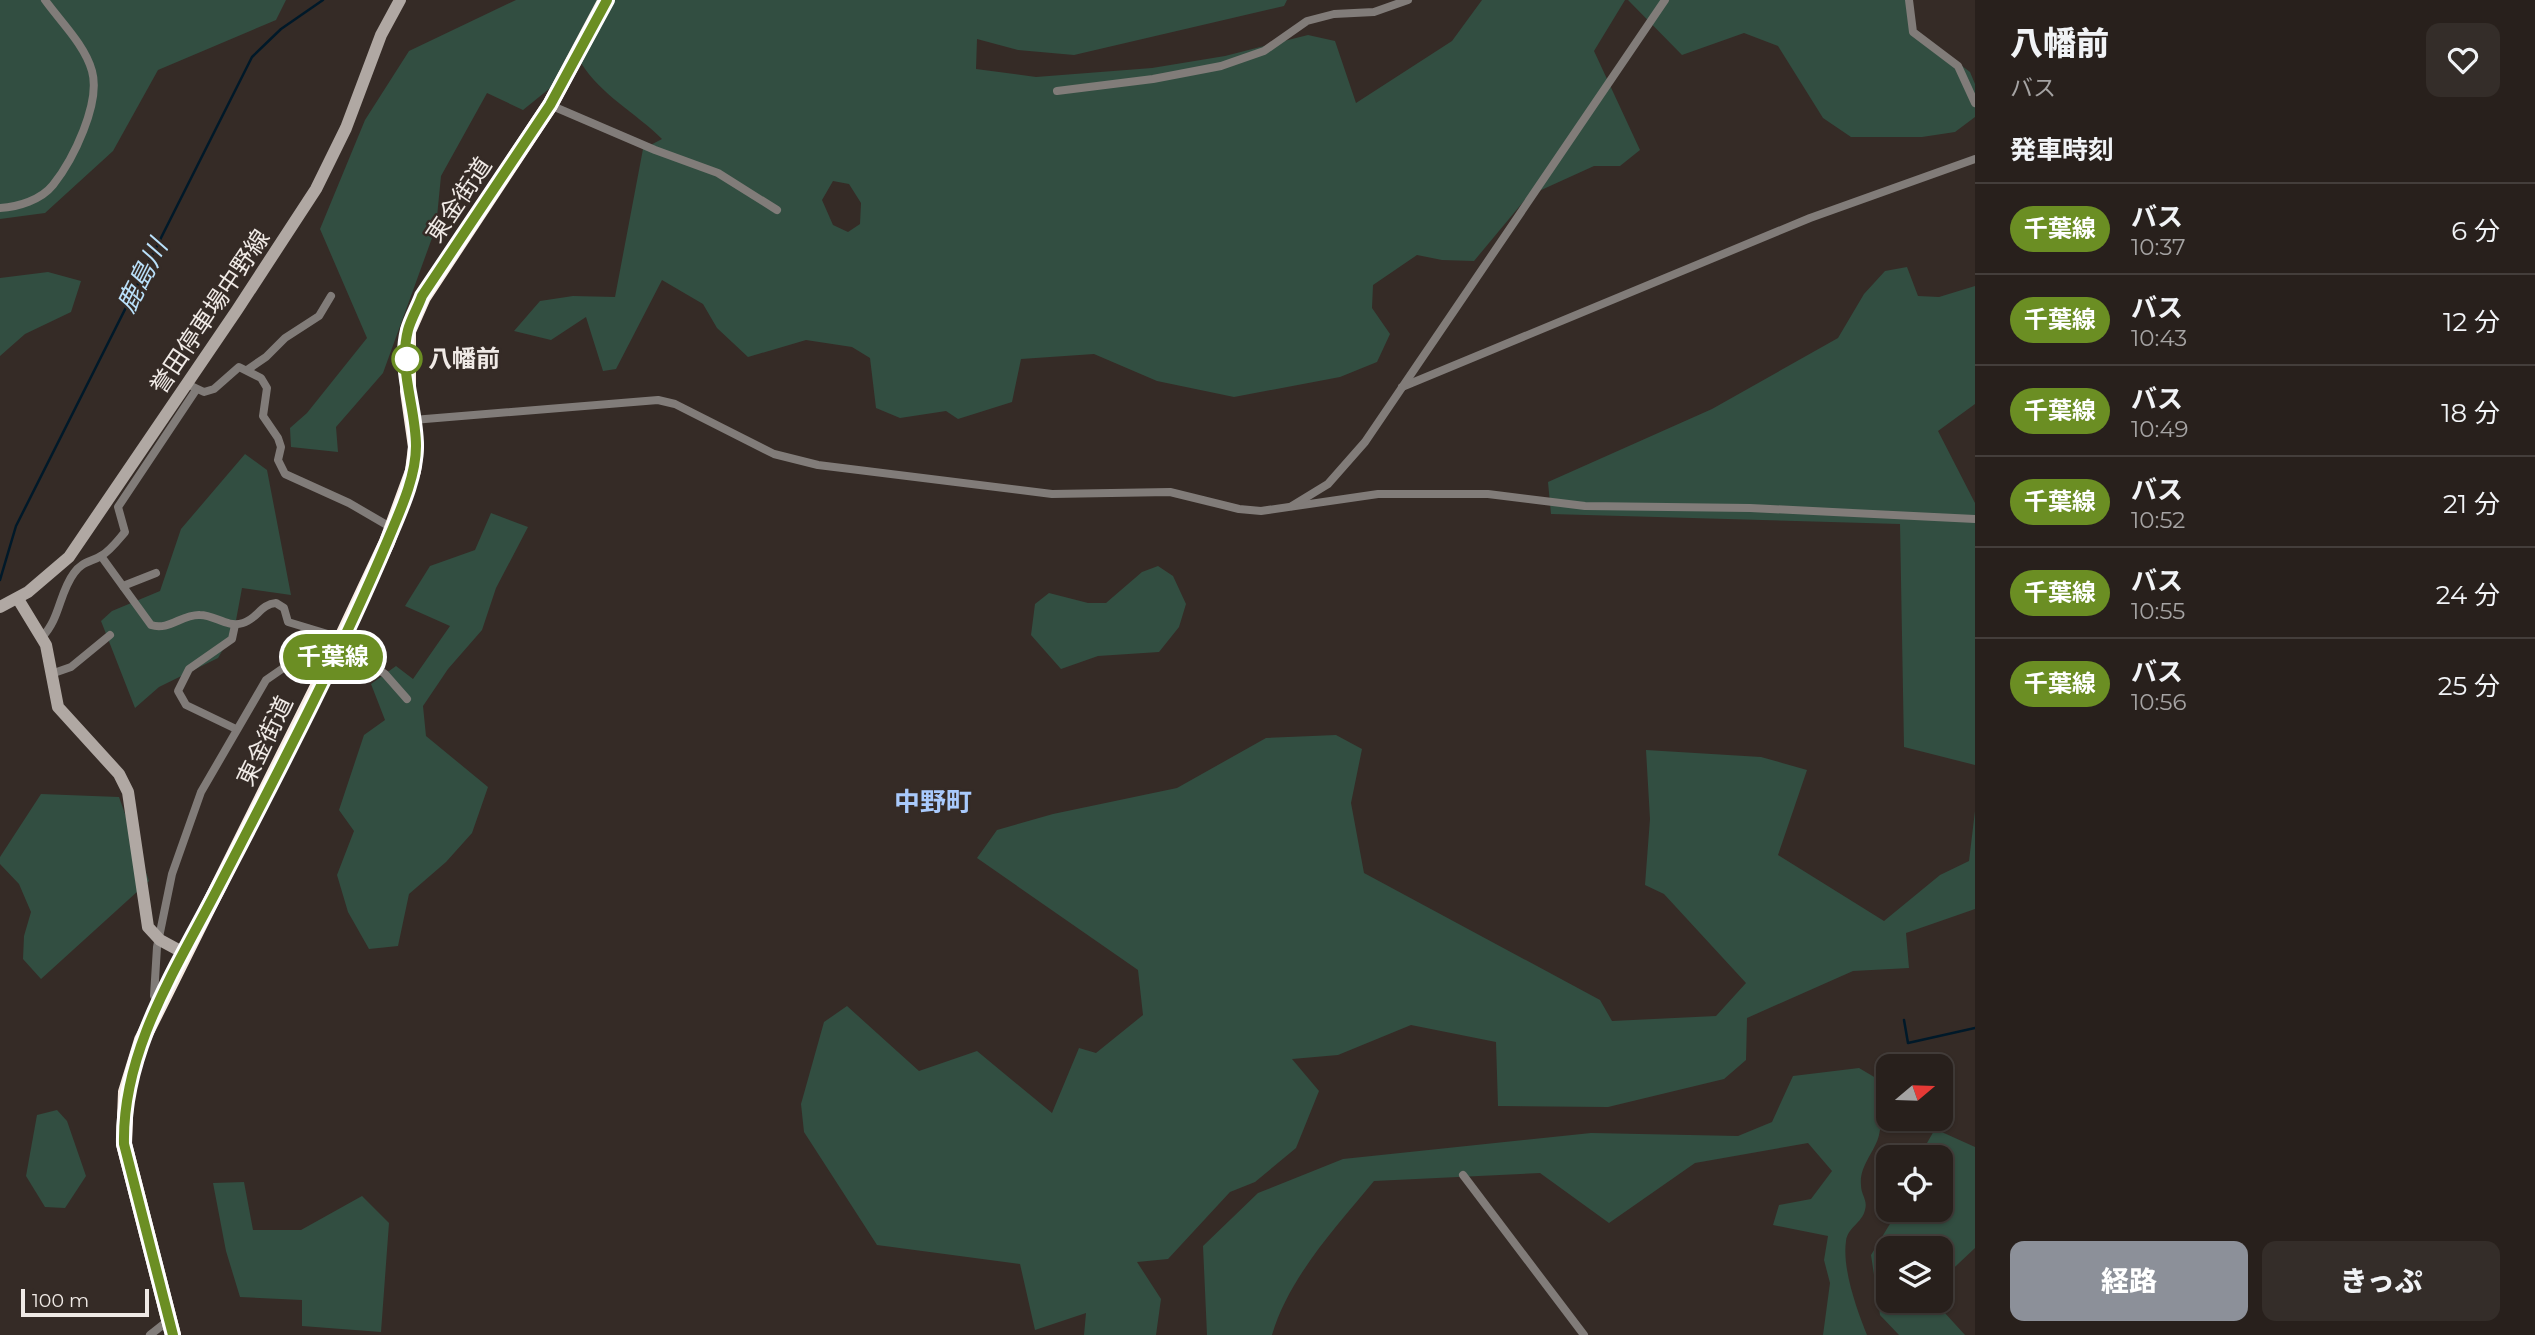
<!DOCTYPE html>
<html lang="ja">
<meta charset="utf-8">
<style>
body{margin:0;font-family:Montserrat,"Noto Sans JP",sans-serif;background:#342d29;color:#f1f3f6;height:100vh;display:flex;flex-direction:column;font-size:26px;white-space:nowrap}
*{box-sizing:border-box;margin:0}
p{font-size:23px;color:#a5a3a3}
.icon{flex:none;width:38px;height:38px;fill:none;stroke:currentColor;stroke-width:2;stroke-linecap:round;stroke-linejoin:round}
.map{position:relative;flex:1;overflow:hidden}
.side{display:flex;flex-direction:column;background:#28201c;width:560px}
.side>*{flex:none}
.badge{padding:0 14px;border-radius:23px;font-size:24px;line-height:46px}
.needle{width:46px;rotate:71deg}
.fabs{position:absolute;left:1876px;top:1054px;display:grid;gap:14px}
.fabs a{display:grid;place-items:center;width:77px;height:77px;border-radius:14px;background:#28201c;box-shadow:0 2px 5px #0004,0 0 0 2px #443e3b;font-size:35px}
.scale{position:absolute;left:21px;bottom:18px;width:128px;box-sizing:border-box;padding-left:7px;border:4px solid #f0eae6;border-top:0;font-size:19px;line-height:24px;white-space:nowrap;color:#f0eae6;-webkit-text-stroke:5px #352b26;paint-order:stroke}
.map>.badge{position:absolute;translate:-50% -50%;box-shadow:0 0 0 4px #fff}
h2{padding:0 35px;font-size:26px;line-height:63px}
.round{display:grid;place-items:center;flex:none;width:74px;height:74px;border-radius:14px;background:#342d29}
.summary{display:flex;align-items:center;justify-content:space-between;height:119px;padding:0 35px}
h1{font-size:33px;font-weight:800;line-height:52px}
.button{display:flex;gap:14px;margin-top:auto;padding:14px 35px}
.button a{flex:1;height:80px;border-radius:14px;background:#8c9099;color:#fff;font-size:28px;font-weight:800;line-height:80px;text-align:center}
.button a+a{background:#342d29;color:#f1f3f6}
ul{padding:0;list-style:none}
li{display:flex;align-items:center;gap:21px;height:91px;padding:0 35px;border-top:2px solid #443e3b}
li div{flex:1}
li b{display:block;font-size:26px}
li em{font-style:normal}
li .badge{min-width:77px;font-weight:700;text-align:center}
main{display:flex;flex:1;min-height:0}
.map>svg:first-child{display:block}
.green{fill:#324e41;fill-rule:evenodd}
.lines{fill:none;stroke-linecap:round;stroke-linejoin:round}
.stream{stroke:#001929;stroke-width:2.5}
.street{stroke:#817c79;stroke-width:8}
.secondary{stroke:#b0a8a3;stroke-width:12}
.highway{stroke:#f6eae1;stroke-width:16}
.line-casing{stroke:#fff;stroke-width:16}
.line{stroke:#6b8e23;stroke-width:10}
.stop-dot{fill:#fff;stroke:#6b8e23;stroke-width:3.5}
.labels{text-anchor:middle;stroke-width:5;stroke-linejoin:round;paint-order:stroke}
.street-label{font-size:24px;fill:#f0eae6;stroke:#352b26}
.stop-label{font-size:24px;font-weight:bold;fill:#f0eae6;stroke:#352b26;text-anchor:start}
.water-label{font-size:26px;font-style:italic;fill:#bae1fb;stroke:#352b26}
.neighbourhood-label{font-size:26px;font-weight:bold;fill:#a9cafc;stroke:#352b26}
</style>
<main>
<div class="map">
<svg width="1975" height="1335" viewBox="0 0 1975 1335">
<rect width="100%" height="100%" fill="#352b26"/>
<!-- green -->
<g class="green">
<polygon points="0,0 286,0 276,20 158,70 113,151 45,213 0,219"/>
<path d="M516 0H1287L1284 6 1074 55 1018 50 977 39 976 69 1036 77 1152 68 1225 56 1308 35 1335 41 1356 103 1452 41 1482 0H1625L1594 51 1640 150 1620 166H1594L1528 196 1474 261 1442 260 1417 255 1373 285 1372 308 1390 334 1377 362 1340 377 1234 397 1157 381 1094 354 1021 359 1012 402 958 419 946 411 900 418 876 408 870 358 852 347 806 340 748 357 717 328 703 304 662 280 616 369 603 371 586 317 551 340 514 331 540 301 573 296 615 297 643 149 662 139C635 112 602 96 581 63L523 110 487 93 441 176 436 227 383 373 336 427 338 452 291 447 290 428 307 413 367 338 320 229 365 120 409 51ZM833 181 849 184 861 203 860 224 848 232 833 225 822 200Z"/>
<polygon points="1628,0 1906,0 1916,31 1970,72 1975,84 1975,117 1955,132 1922,137 1851,137 1823,118 1778,46 1744,33 1682,55"/>
<polygon points="1907,267 1918,296 1939,297 1975,286 1975,404 1938,431 1975,503 1975,765 1904,747 1900,524 1551,514 1548,482 1712,409 1838,338 1864,294 1885,271"/>
<polygon points="48,272 81,281 71,312 25,334 0,356 0,278"/>
<polygon points="245,454 267,470 291,595 242,588 234,631 218,658 159,687 135,708 101,621 112,611 160,591 181,529"/>
<polygon points="491,513 528,527 496,588 482,630 448,669 423,706 426,736 488,787 472,833 446,862 409,894 398,946 369,949 348,912 337,875 354,831 339,810 364,735 385,720 371,684 396,666 413,679 450,626 405,606 430,566 475,550"/>
<polygon points="1158,566 1173,576 1186,604 1179,627 1159,652 1098,656 1061,669 1031,635 1035,604 1049,593 1088,603 1106,603 1142,572"/>
<polygon points="1336,735 1362,749 1351,803 1364,873 1600,1000 1612,1021 1716,1016 1746,983 1664,894 1645,885 1650,819 1646,750 1761,757 1807,770 1778,855 1884,921 1940,875 1969,861 1975,811 1975,909 1906,933 1909,968 1853,971 1747,1018 1746,1060 1724,1079 1608,1107 1498,1106 1496,1042 1411,1025 1338,1055 1292,1059 1319,1091 1296,1148 1255,1182 1230,1192 1168,1259 1137,1262 1161,1299 1156,1335 1084,1335 1086,1313 1035,1330 1020,1264 877,1245 804,1132 801,1104 824,1022 847,1006 919,1071 977,1051 1052,1113 1079,1048 1096,1053 1143,1015 1138,970 977,858 997,830 1053,814 1177,788 1266,738"/>
<polygon points="41,794 119,797 149,881 41,979 23,959 24,936 31,912 19,884 0,864 0,857"/>
<path d="M1859 1068 1881 1081C1881 1099 1883 1118 1879 1135 1875 1152 1859 1166 1861 1185 1861 1195 1868 1200 1865 1210 1862 1223 1848 1227 1846 1241 1842 1269 1857 1310 1867 1335H1823L1830 1283 1824 1260 1828 1236 1773 1225 1779 1205 1811 1199 1832 1171 1808 1143 1695 1163 1609 1223 1540 1173 1374 1181C1336 1227 1289 1277 1272 1335H1207L1203 1246 1258 1193 1343 1159 1591 1133 1738 1136 1772 1122 1793 1076Z"/>
<polygon points="57,1110 67,1121 86,1176 65,1208 45,1207 26,1176 37,1115"/>
<polygon points="1935,1129 1975,1147 1975,1248 1941,1280 1941,1248 1888,1248 1888,1300 1933,1300 1965,1335 1899,1335 1880,1315 1871,1255 1899,1209 1941,1209 1941,1157 1919,1157"/>
<polygon points="244,1182 253,1230 301,1230 362,1196 389,1223 381,1332 302,1326 302,1300 240,1297 226,1251 213,1183"/>
</g>
<g class="lines">
<!-- stream -->
<g class="stream">
<polyline points="0,580 16,526 252,57 281,29 323,0"/>
<polyline points="1904,1020 1908,1043 1975,1028"/>
</g>
<!-- street -->
<g class="street">
<polyline points="1909,0 1913,32 1958,66 1975,103"/>
<polyline points="1057,91 1153,79 1221,66 1264,51 1307,21 1334,14 1374,12 1408,0"/>
<polyline points="550,105 655,150 718,173 777,210"/>
<path d="M0 208C18 207 41 200 53 185 73 160 101 103 92 71 85 45 60 21 45 0"/>
<polyline points="247,370 266,357 285,338 319,316 331,296"/>
<polyline points="187,384 204,392 214,389 239,367 261,378 267,388 263,416 278,438 281,447 278,460 285,474 349,503 392,528"/>
<polyline points="1402,387 1810,218 1975,159"/>
<polyline points="413,420 658,400 675,404 774,454 818,465 1052,494 1170,492 1239,509 1261,511 1378,494 1488,494 1585,506 1750,508 1975,519"/>
<polyline points="1292,506 1328,484 1365,442 1665,0"/>
<path d="M101 556 151 625C169 631 182 614 200 615 215 615 227 628 243 623 257 619 261 604 276 603L284 608 288 622 331 635 385 674 407 699"/>
<polyline points="123,586 156,573"/>
<polyline points="235,625 232,639 189,669 178,691 186,705 236,729"/>
<path d="M42 637C60 619 59 593 74 573 81 562 91 562 101 556 111 550 118 540 125 532L118 507 196 390"/>
<polyline points="51,674 71,667 110,635"/>
<polyline points="160,1002 154,996 157,947 172,874 201,792 266,680 331,635"/>
<polyline points="1463,1175 1584,1335"/>
<polyline points="150,1335 169,1320"/>
</g>
<!-- secondary -->
<g class="secondary">
<polyline points="18,599 46,645 58,707 119,774 128,792 148,927 160,940 184,953"/>
<polyline points="0,607 28,592 69,557 237,310 316,189 346,128 381,35 400,0"/>
</g>
<!-- highway -->
<polyline class="highway" points="173,1335 124,1144 126,1092 142,1040 340,642 387,542 413,471 416,447 408,391 408,331 423,297 550,105 606,0"/>
</g>
<g class="lines">
<!-- line casing -->
<g class="line-casing">
<path id="line" d="M173 1335 124 1144C122 1049 178 966 220 884 278 772 338 658 387 542 399 513 416 478 416 446 416 408 398 369 408 330 411 319 418 307 422 296L550 105 607 0"/>
</g>
<!-- line -->
<use href="#line" class="line"/>
</g>
<!-- markers -->
<circle class="stop-dot" cx="407" cy="359" r="14"/>
<g class="labels">
<!-- street labels -->
<g class="street-label">
<text transform="translate(459 200) rotate(-56)" y="8">東金街道</text>
<text transform="translate(210 312) rotate(-56)" y="8">誉田停車場中野線</text>
<text transform="translate(265 741) rotate(-64)" y="8">東金街道</text>
</g>
<!-- stop labels -->
<g class="stop-label">
<text x="428" y="367">八幡前</text>
</g>
<!-- water labels -->
<g class="water-label">
<text transform="translate(142 276) rotate(-63)" y="9">鹿島川</text>
</g>
<!-- neighbourhood labels -->
<g class="neighbourhood-label">
<text x="933" y="811">中野町</text>
</g>
</g>
</svg>
<div class="fabs">
<a><svg class="needle" viewBox="-14 -14 28 28"><path d="M0-13l5 13h-10z" fill="#e53935"/><path d="M0 13l5-13h-10z" fill="#a5a3a3"/></svg></a>
<a><svg class="icon" aria-label="locate" viewBox="0 0 24 24"><circle cx="12" cy="12" r="6"/><path d="M12 2v4M12 18v4M2 12h4M18 12h4"/></svg></a>
<a><svg class="icon" aria-label="layers" viewBox="0 0 24 24"><path d="M12 4l9 5-9 5-9-5zM3 14l9 5 9-5"/></svg></a>
</div>
<div class="scale">100 m</div>
<b class="badge" style="left:333px;top:657px;background:#6b8e23;color:#fff">千葉線</b>
</div>
<section class="side">
<div class="summary"><div><h1>八幡前</h1><p>バス</p></div><a class="round"><svg class="icon" aria-label="heart" viewBox="0 0 24 24"><path d="M12 20l-8-8c-3-5 5-10 8-4 3-6 11-1 8 4z"/></svg></a></div>
<h2>発車時刻</h2>
<ul>
<li><span class="badge" style="background:#6b8e23;color:#fff">千葉線</span><div><b>バス</b><p>10:37</p></div><em>6 分</em></li>
<li><span class="badge" style="background:#6b8e23;color:#fff">千葉線</span><div><b>バス</b><p>10:43</p></div><em>12 分</em></li>
<li><span class="badge" style="background:#6b8e23;color:#fff">千葉線</span><div><b>バス</b><p>10:49</p></div><em>18 分</em></li>
<li><span class="badge" style="background:#6b8e23;color:#fff">千葉線</span><div><b>バス</b><p>10:52</p></div><em>21 分</em></li>
<li><span class="badge" style="background:#6b8e23;color:#fff">千葉線</span><div><b>バス</b><p>10:55</p></div><em>24 分</em></li>
<li><span class="badge" style="background:#6b8e23;color:#fff">千葉線</span><div><b>バス</b><p>10:56</p></div><em>25 分</em></li>
</ul>
<div class="button"><a>経路</a><a>きっぷ</a></div>
</section>
</main>
